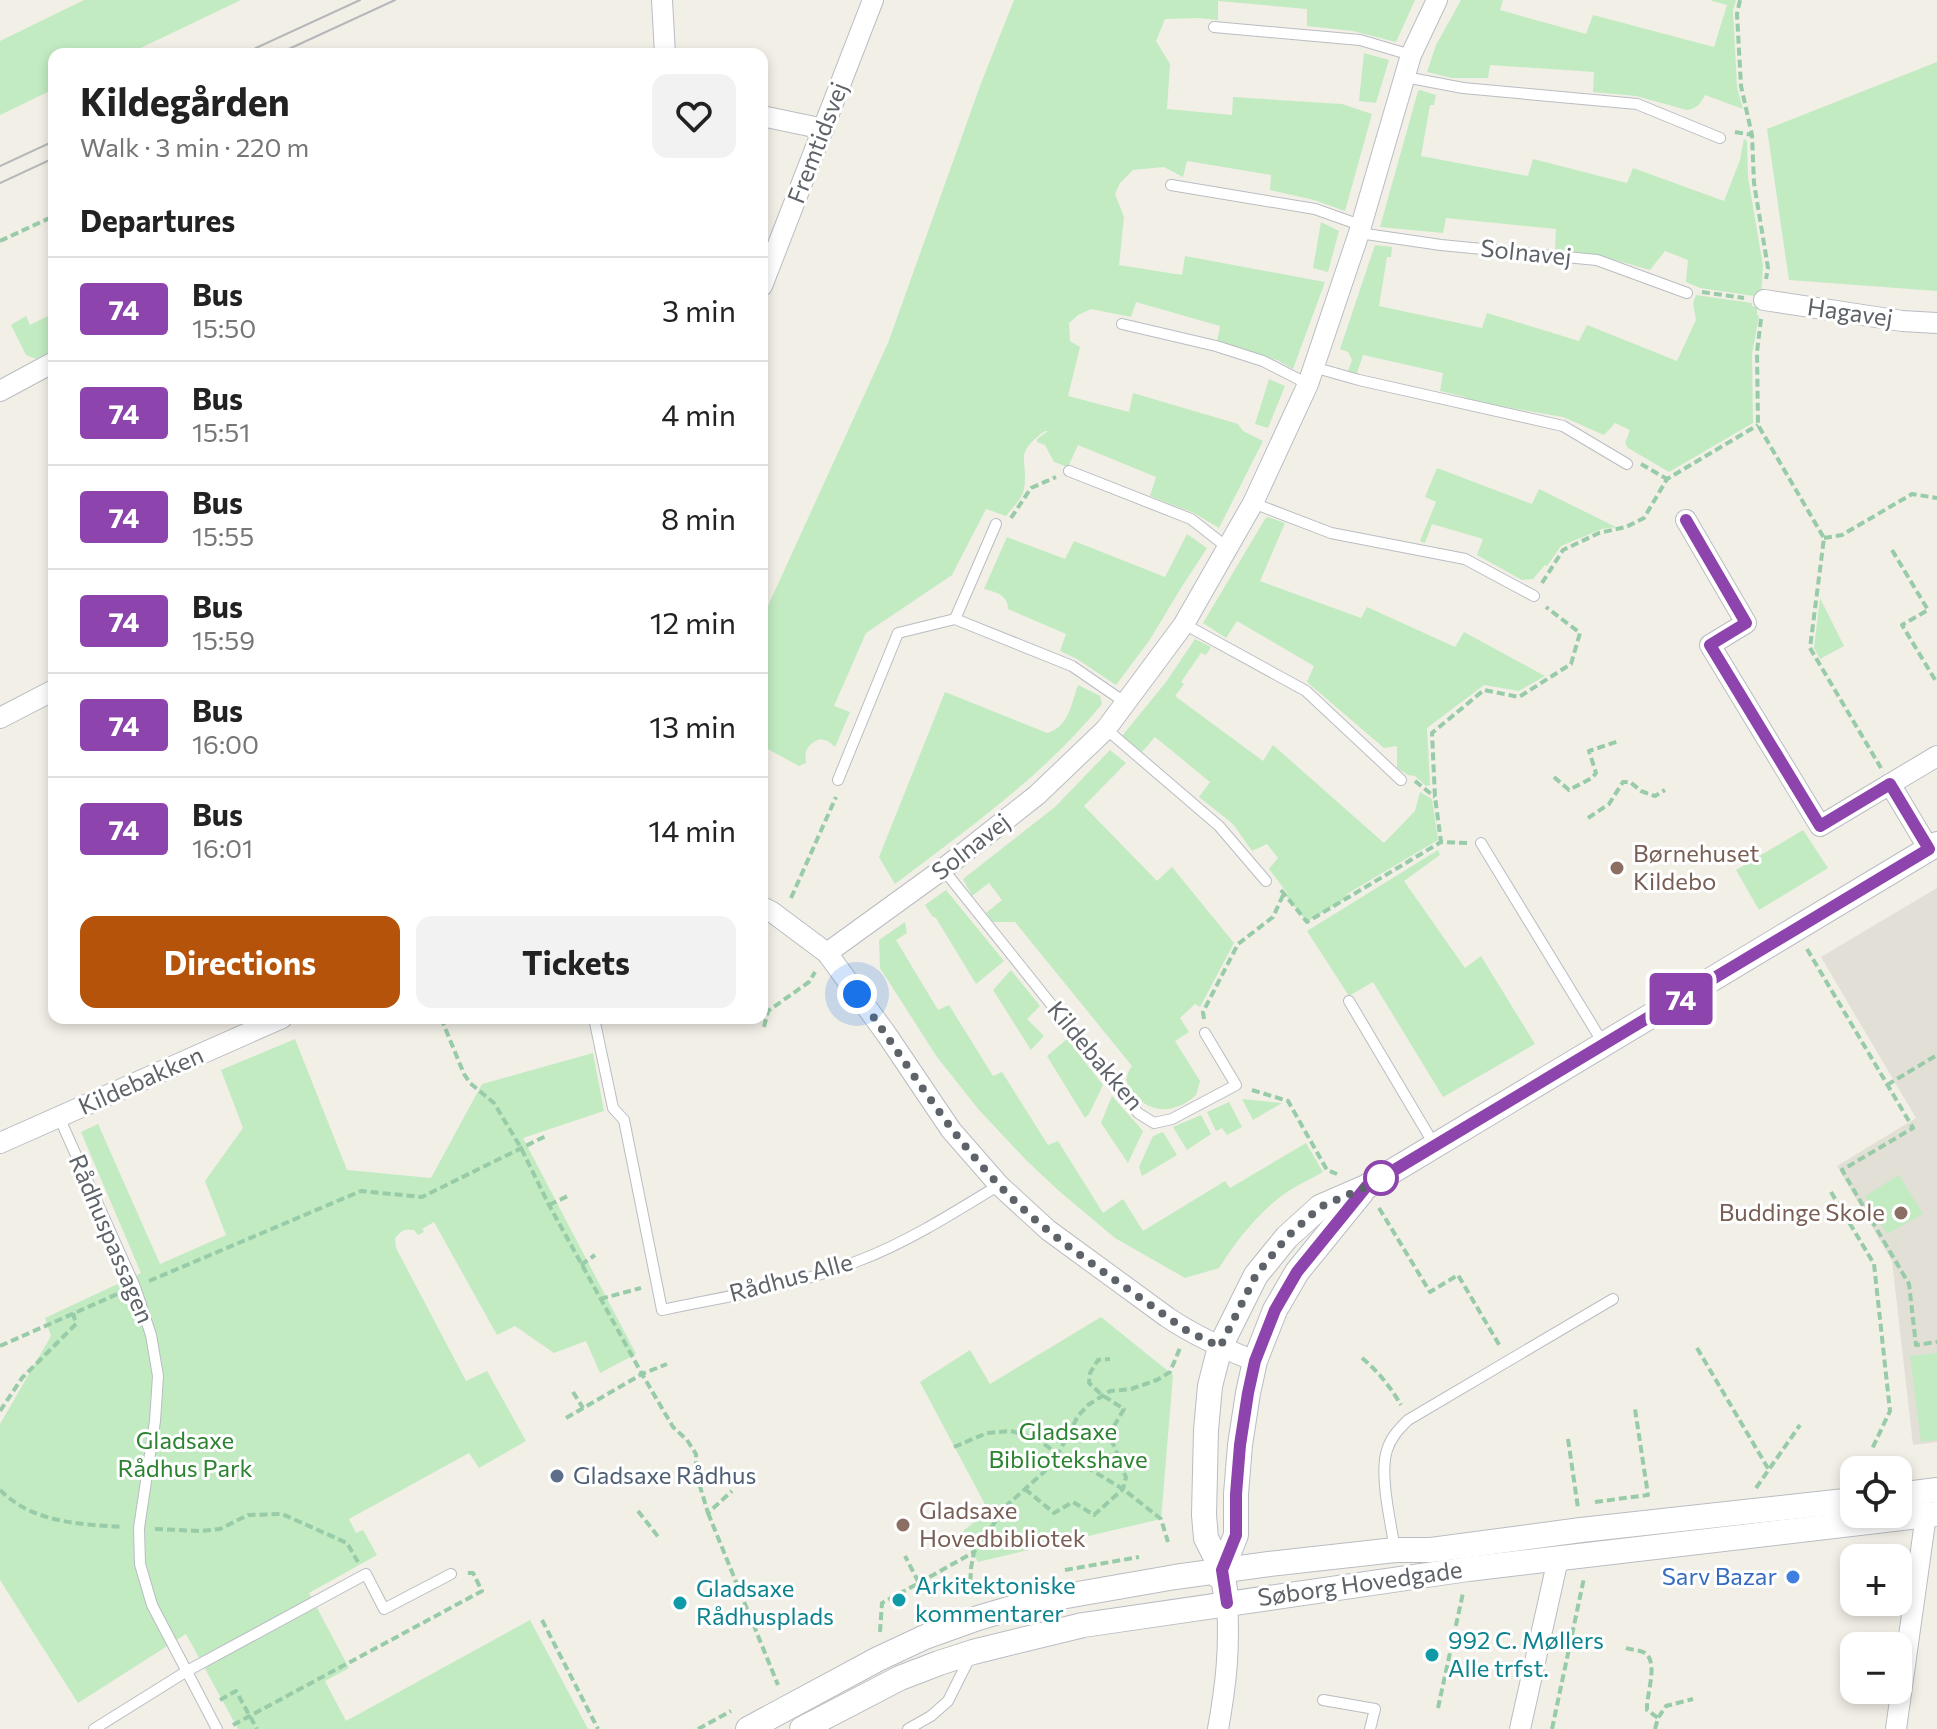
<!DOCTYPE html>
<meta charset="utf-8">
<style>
body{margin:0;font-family:Commissioner,sans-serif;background:#f2f2f2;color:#222;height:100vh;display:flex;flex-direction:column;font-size:30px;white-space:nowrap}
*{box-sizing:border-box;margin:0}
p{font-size:26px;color:#767676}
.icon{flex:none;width:44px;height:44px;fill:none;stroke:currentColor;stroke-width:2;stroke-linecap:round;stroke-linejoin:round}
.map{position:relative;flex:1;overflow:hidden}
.side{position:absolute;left:48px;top:48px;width:720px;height:976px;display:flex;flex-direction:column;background:#fff;border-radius:16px;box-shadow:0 4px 12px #0003}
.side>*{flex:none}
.badge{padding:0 16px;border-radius:6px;font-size:28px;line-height:52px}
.tools{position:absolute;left:1840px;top:1456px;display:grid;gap:16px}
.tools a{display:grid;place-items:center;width:72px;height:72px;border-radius:16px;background:#fff;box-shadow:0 4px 12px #0003;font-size:40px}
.you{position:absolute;width:40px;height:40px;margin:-20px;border:6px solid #fff;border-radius:50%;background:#1a73e8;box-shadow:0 0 0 12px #1a73e833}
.map>.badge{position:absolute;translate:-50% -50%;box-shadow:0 0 0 4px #fff}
h2{padding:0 32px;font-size:30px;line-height:72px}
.round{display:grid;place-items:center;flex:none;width:84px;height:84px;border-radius:16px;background:#f2f2f2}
.overview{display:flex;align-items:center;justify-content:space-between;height:136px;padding:0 32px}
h1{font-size:38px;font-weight:700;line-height:60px}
.cta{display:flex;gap:16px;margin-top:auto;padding:16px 32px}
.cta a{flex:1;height:92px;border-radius:16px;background:#b45309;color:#fff;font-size:32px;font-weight:700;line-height:92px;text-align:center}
.cta a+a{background:#f2f2f2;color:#222}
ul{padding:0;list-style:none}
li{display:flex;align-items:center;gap:24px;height:104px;padding:0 32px;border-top:2px solid #e0e0e0}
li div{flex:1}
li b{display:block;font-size:30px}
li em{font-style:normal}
li .badge{min-width:88px;font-weight:700;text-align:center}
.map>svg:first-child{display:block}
.education{fill:#e2dfd6}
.green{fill:#c2ebc2}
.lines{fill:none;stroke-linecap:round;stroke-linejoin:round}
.service-casing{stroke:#b9bdc2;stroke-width:12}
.minor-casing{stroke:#b9bdc2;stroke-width:22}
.tertiary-casing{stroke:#b9bdc2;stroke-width:26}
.path{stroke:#98cba7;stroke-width:4;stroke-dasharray:8 4;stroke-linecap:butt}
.service{stroke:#fff;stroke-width:10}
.minor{stroke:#fff;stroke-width:20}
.tertiary{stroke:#fff;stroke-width:24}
.tram{stroke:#b6b7b8;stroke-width:2}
.line-casing{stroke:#fff;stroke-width:18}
.line{stroke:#8e44ad;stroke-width:12}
.walk{stroke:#5e6369;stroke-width:8;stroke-dasharray:0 14.4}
.education-dot{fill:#8d6e63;stroke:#fff;stroke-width:3}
.stop-dot{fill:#fff;stroke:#8e44ad;stroke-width:4}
.service-dot{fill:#5c6f8a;stroke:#fff;stroke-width:3}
.shop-dot{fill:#3f7fe0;stroke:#fff;stroke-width:3}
.culture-dot{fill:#0f9aa8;stroke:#fff;stroke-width:3}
.labels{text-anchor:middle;stroke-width:6;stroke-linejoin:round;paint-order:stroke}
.street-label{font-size:24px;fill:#5e6369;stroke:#fff}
.education-label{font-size:24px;fill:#785e54;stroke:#fff;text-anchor:start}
.park-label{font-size:24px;fill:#2b822f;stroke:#fff}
.service-label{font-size:24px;fill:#4e5e75;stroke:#fff;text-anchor:start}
.shop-label{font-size:24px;fill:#366cbe;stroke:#fff;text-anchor:end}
.culture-label{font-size:24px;fill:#0d838f;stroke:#fff;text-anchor:start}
</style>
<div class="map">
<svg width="1937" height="1729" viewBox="0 0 1937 1729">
<rect width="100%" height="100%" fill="#f2efe7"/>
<!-- education -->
<polygon class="education" points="1937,888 1937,1442 1913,1445 1892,1261 1837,1166 1916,1118 1821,957"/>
<!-- green -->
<g class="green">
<polygon points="84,0 241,0 128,54 54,54 54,89 0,115 0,41"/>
<path d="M1014 0H1415L1396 42 1353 31 1307 26V9L1218 1V20L1198 18 1165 19 1156 41 1170 64 1167 109 1232 115 1233 97 1342 104 1372 114 1345 211 1314 200 1270 190 1271 175 1187 161 1183 177 1164 167 1133 170 1120 183 1115 194 1124 217 1119 265 1182 275 1185 256 1325 282 1293 369 1277 360 1217 342 1220 326 1136 302 1131 317 1091 309 1078 315 1069 323 1070 341 1080 347 1068 396 1129 412 1133 393 1238 424 1243 431 1263 441 1219 528 1194 513 1150 496 1156 477 1078 445 1068 467 1054 462 1045 445 1037 442V439L1048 431H1045C1012 455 1029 458 1024 489 1023 498 1012 508 1006 516L986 509 952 575 866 633 834 706 850 712 835 747 828 741 820 739C808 744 804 750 806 763L799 766 762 746V619L888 343 980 86Z"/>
<path d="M1461 0H1503L1500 10 1586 34 1593 15 1714 47 1727 5 1712 1V0H1736L1733 10 1737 87 1743 109 1705 95C1700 104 1698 108 1687 110L1636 96 1593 92 1594 72 1490 65 1488 78H1452L1427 72 1436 45Z"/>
<polygon points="1364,53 1389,60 1376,103 1359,101"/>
<polygon points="1937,62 1937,291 1789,280 1767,129"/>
<polygon points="1420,90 1436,95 1434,105 1430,105 1421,156 1528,176 1533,159 1627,183 1633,168 1724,201 1740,160 1744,139 1747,141 1748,177 1763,266 1761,297 1700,288 1686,282 1688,260 1665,251 1650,270 1598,255 1555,249 1556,229 1446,218 1443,233 1380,227 1418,91"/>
<polygon points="1321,222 1339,231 1328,272 1313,268"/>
<polygon points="1375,245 1392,247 1391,257 1387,257 1379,306 1482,328 1487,313 1579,341 1587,325 1677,361 1696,320 1693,303 1696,295 1752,303 1752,306 1757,307 1757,315 1759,316 1752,354 1753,423 1669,472 1628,448 1625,443 1630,430 1615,423 1604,435 1563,417 1465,400 1465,397 1440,391 1443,373 1363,355 1357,373 1348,371 1352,360 1348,352 1340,349"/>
<polygon points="54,313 54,350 36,359 26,355 11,325 26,316 30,325"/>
<polygon points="1269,379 1285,386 1268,428 1255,424"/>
<polygon points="1437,468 1532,504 1539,489 1616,527 1602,529 1561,546 1547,566 1545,565 1533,579 1522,580 1477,555 1483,539 1432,524 1425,543 1420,541 1436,502 1425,497"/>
<polygon points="1268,517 1285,523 1260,581 1361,618 1367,607 1455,647 1464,632 1545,676 1519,691 1484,685 1427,728 1430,785 1426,786 1415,776 1408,775 1397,768 1397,746 1384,748 1307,682 1314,666 1237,621 1226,638 1203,623 1265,519"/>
<path d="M1187 534 1207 548 1181 588 1149 641 1116 685 1077 659 1060 651 1066 634 1008 609C1008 595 996 592 984 589L1007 537 1065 559 1074 541 1165 577Z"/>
<polygon points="1820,598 1844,646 1820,659 1814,648"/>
<polygon points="1195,639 1211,647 1206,655 1201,653 1181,682 1184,684 1175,696 1263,761 1273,745 1384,843 1415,811 1420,792 1432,799 1438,840 1347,894 1348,897 1307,922 1286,896 1288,894 1269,869 1278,858 1267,844 1252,851 1233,824 1199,797 1210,782 1155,737 1142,752 1122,736 1166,682"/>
<path d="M1078 685 1100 696 1102 704C1044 775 968 829 895 884L879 857 945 692 1047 733C1069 727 1071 704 1078 685Z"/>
<path d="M1110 750 1126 763 1084 806 1157 881 1172 867 1234 943 1200 1007 1195 1004 1180 1018 1189 1032 1175 1041 1200 1081 1196 1095C1177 1113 1151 1115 1134 1094 1125 1083 1124 1078 1132 1066L1015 922H993L986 913 1002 900 989 883 972 896 963 879 1055 807Z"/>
<polygon points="1803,830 1828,868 1759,910 1736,870"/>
<polygon points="1438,850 1440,855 1404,881 1465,968 1481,956 1535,1044 1443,1097 1373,982 1349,996 1307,931"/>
<polygon points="946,890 1004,961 976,984 936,918 932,916 925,905"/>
<path d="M905 922 907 933 896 940 938 1010 949 1005 993 1076 1002 1072 1048 1145 1058 1141 1103 1213 1123 1199 1143 1231 1225 1181 1230 1188 1306 1143 1323 1172C1309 1180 1293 1187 1280 1197 1255 1217 1236 1241 1219 1268L1185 1278 1115 1238 1059 1191 1026 1160 979 1110 937 1057 880 968 879 940Z"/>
<polygon points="1011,970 1040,1006 1027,1019 1044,1036 1031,1050 993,990"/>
<path d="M295 1039 347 1170 431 1178 482 1084 593 1053 604 1111 523 1138 636 1354 600 1373 586 1341 554 1353 515 1326 497 1335 434 1222 422 1229 424 1232 418 1235 414 1230C404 1228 401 1231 395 1238L396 1248 466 1381 487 1371 526 1441 479 1468 469 1453 349 1519 356 1533 363 1530 377 1555 309 1593 349 1668 325 1681 346 1721 530 1620 588 1729H238L186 1634 78 1703 0 1580V1424L51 1336 45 1318 141 1273 81 1132 98 1124 160 1264 226 1235 205 1181 243 1128 221 1070Z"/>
<polygon points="1067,1039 1103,1085 1089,1114 1085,1118 1047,1056"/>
<polygon points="1112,1096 1143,1131 1128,1163 1101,1123"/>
<polygon points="1242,1099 1282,1103 1253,1120"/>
<polygon points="1229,1102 1242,1127 1227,1135 1222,1128 1216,1131 1207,1112"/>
<polygon points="1201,1115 1211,1134 1187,1150 1173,1127"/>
<polygon points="1163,1132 1177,1155 1142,1176 1139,1167 1153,1136"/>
<polygon points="1899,1175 1923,1214 1887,1234 1865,1196"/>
<polygon points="1101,1317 1173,1375 1161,1519 978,1562 961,1533 988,1510 920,1382 970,1350 990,1384"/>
<polygon points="1937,1353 1937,1440 1921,1442 1910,1356"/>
</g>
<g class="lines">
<!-- service casing -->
<g class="service-casing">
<g id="service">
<polyline points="1214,27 1360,40 1411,55"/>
<polyline points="1405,77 1463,88 1637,104 1720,138"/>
<polyline points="1171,185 1315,209 1360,225"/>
<polyline points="1359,233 1441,245 1597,260 1687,293"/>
<polyline points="1122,324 1216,346 1263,361 1308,384"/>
<polyline points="1313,367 1359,380 1563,426 1627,464"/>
<polyline points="1069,471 1191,519 1228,548"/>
<polyline points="1253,503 1331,533 1465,559 1534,596"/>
<polyline points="955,619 996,524"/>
<polyline points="1184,624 1306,691 1401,780"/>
<polyline points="1106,729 1219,826 1266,881"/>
<polyline points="838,780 898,633 955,619 1072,666 1126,703"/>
<polyline points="1481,843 1603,1043"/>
<polyline points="943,869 1138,1113 1154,1123 1172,1119 1236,1085 1205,1033"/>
<polyline points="1349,1001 1435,1146"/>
<path d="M594 1018 613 1108 624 1120 662 1310C728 1296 796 1286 858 1261 906 1243 955 1212 999 1185"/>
<polyline points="59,1117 135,1287 151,1335 158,1376 155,1421 139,1528 140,1564 152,1605 217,1729"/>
<path d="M1395 1550C1391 1523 1379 1475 1387 1450 1391 1437 1399 1429 1408 1420L1613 1299"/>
<polyline points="1323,1700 1375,1709 1370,1729"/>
<polyline points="94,1729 187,1671 366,1574 384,1609 451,1574"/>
<polyline points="908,1729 931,1716 948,1701 970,1657"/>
</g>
</g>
<!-- minor casing -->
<g class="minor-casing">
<g id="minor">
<polyline points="662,0 665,54"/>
<polyline points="762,116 824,129"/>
<polyline points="762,286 873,0"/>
<polyline points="1764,300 1902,321 1937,323"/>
<polyline points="0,391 54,362"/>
<polyline points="1686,520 1746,623 1710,645 1820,826 1937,756"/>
<polyline points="0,718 54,690"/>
<polyline points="1890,784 1929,849"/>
<path d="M762 907 772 912 827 953 887 1035 951 1130 999 1185 1048 1230 1167 1317C1195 1336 1224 1349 1255 1361"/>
<polyline points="827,953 943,869 1037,795 1106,729 1184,624 1253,503 1308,384 1359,233 1411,55 1437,0"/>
<polyline points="0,1143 282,1018"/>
<path d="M1218 1729C1226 1685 1230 1648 1227 1603"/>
<polyline points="1520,1729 1558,1559"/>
<polyline points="1896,1729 1926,1515"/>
</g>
</g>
<!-- tertiary casing -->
<g class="tertiary-casing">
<g id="tertiary">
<polyline points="1898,1495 1937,1490"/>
<polyline points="1218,1576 1222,1570 1236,1535 1236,1494 1240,1445 1248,1393 1255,1361 1275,1310 1297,1272 1362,1192"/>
<polyline points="1227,1603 1222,1570 1206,1538 1204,1515 1206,1430 1210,1386 1220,1347 1256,1275 1287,1237 1320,1207 1366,1187 1937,844"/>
<polyline points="748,1729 878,1659 925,1637 978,1618 1032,1602 1175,1577 1269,1564 1395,1550 1431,1550 1581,1530 1854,1500"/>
<polyline points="802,1729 900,1678 939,1663 973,1652 1083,1625 1468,1569 1937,1514"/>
</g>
</g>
<!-- path -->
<g class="path">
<polyline points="1740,0 1737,14 1741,86 1752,135 1754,183 1768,268 1766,279"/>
<polyline points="1735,132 1752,135"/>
<polyline points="0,241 54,216"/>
<polyline points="1702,292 1744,298"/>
<polyline points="1761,319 1757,352 1758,425 1824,538 1810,648 1881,768"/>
<polyline points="1641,464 1667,479"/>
<polyline points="1011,518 1031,488 1056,477"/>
<polyline points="1824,538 1842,535 1912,494 1937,498"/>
<polyline points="1892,550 1928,610 1902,625 1937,683"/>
<polyline points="1542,583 1563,550 1599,533 1626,527 1644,518 1667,479 1758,425"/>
<polyline points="1554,777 1569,790 1592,778 1596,773 1589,751 1619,741"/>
<polyline points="1415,781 1435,797"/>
<polyline points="1588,818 1609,804 1623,782 1630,782 1641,791 1655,796 1665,790"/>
<polyline points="1467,843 1441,842 1435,797 1432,733 1484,690 1519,697 1571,664 1580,633 1546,607"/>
<polyline points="1281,890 1307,922 1441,842"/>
<polyline points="791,898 836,797"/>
<polyline points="1807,949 1913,1128 1842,1170 1909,1284 1916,1345 1937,1342"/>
<polyline points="441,1018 464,1074 470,1083 494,1103 521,1148 549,1205 642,1374 673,1427 687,1440 696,1454 696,1473 708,1513 732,1491"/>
<polyline points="1204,1019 1203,1012 1238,944 1273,917 1284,893"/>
<polyline points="764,1027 768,1011 809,982 815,972"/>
<polyline points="1887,1085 1937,1055"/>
<polyline points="1252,1090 1288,1101 1327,1170 1337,1174"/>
<polyline points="1831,1192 1874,1264 1890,1411 1872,1449"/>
<polyline points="549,1205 570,1195"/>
<polyline points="1379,1208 1430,1292 1458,1275 1501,1348"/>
<polyline points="581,1265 595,1255"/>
<polyline points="149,1281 361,1191 422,1197 548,1135"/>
<polyline points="600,1299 641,1288"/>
<polyline points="0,1346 122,1292"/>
<polyline points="1697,1348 1769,1470"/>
<path d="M1362 1358C1378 1371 1391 1388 1401 1405"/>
<polyline points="573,1392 583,1408"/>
<polyline points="0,1411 22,1378 76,1324 73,1313"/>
<polyline points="566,1418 642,1374 667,1364"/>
<polyline points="1568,1439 1578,1508"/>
<polyline points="954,1447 987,1433 1011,1431 1037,1439 1058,1454 1083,1465 1123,1489 1161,1519 1168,1542"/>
<polyline points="1756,1488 1800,1425"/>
<path d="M1025 1489 1054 1513 1073 1502 1094 1515 1123 1489 1126 1477C1119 1463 1118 1449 1108 1436L1124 1409 1102 1395 1089 1383 1090 1373 1098 1360 1110 1359"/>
<path d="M0 1490C33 1523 79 1524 122 1527"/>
<polyline points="1595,1502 1648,1495 1635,1409"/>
<polyline points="638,1511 660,1539"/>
<polyline points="708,1513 778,1685"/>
<polyline points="155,1529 201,1531 220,1529 248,1515 282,1514 347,1543 358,1562"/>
<polyline points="1065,1570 1139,1557"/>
<polyline points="919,1583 974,1552"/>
<polyline points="971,1593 970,1587 971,1568 974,1552 1007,1505 1044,1472 1058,1454 1078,1416 1088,1405 1110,1391 1131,1389 1157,1380 1170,1372 1180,1348"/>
<polyline points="542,1620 598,1729"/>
<polyline points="880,1632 882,1603 919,1583 905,1556"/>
<polyline points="1571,1638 1595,1644"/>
<path d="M1626 1648C1631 1650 1640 1650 1645 1653 1659 1662 1646 1695 1647 1710L1658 1718"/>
<polyline points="220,1700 236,1691 257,1729"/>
<polyline points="1438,1708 1463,1593"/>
<polyline points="233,1725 482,1591 473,1573 466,1573"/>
<polyline points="698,1729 731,1711"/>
<polyline points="1552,1729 1584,1578"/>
<polyline points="1655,1729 1658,1718 1666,1706 1693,1699"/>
</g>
<!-- service -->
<use href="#service" class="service"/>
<!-- minor -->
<use href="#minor" class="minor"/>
<!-- tertiary -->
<use href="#tertiary" class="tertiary"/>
<!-- tram -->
<g class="tram">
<polyline points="243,54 360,0"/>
<polyline points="278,54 395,0"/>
<polyline points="0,166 54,141"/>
<polyline points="0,183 54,158"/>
</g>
</g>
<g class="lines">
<!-- line casing -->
<g class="line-casing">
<polyline id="line" points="1227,1603 1222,1570 1236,1535 1236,1494 1240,1445 1248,1393 1255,1361 1275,1310 1297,1272 1366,1187 1929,849 1890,784 1820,826 1710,645 1746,623 1686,520"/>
</g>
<!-- line -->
<use href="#line" class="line"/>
<!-- walk -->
<path class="walk" d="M857 994C904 1058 944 1127 999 1185 1046 1236 1111 1276 1167 1317L1186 1330 1220 1347 1256 1275 1287 1237 1320 1207 1366 1187 1389 1173 1381 1178"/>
</g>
<!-- markers -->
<g class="education-dot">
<circle cx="1617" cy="868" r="8"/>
<circle cx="1901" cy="1213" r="8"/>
<circle cx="903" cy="1525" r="8"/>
</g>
<circle class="stop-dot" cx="1381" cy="1178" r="16"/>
<circle class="service-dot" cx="557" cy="1476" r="8"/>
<circle class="shop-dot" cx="1793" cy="1577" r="8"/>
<g class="culture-dot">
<circle cx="899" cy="1600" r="8"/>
<circle cx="680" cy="1603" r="8"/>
<circle cx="1432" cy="1655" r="8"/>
</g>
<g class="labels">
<!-- street labels -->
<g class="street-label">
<text transform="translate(818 143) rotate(-69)" y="8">Fremtidsvej</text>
<text transform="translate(1526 253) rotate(6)" y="8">Solnavej</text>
<text transform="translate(1850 313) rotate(8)" y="8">Hagavej</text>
<text transform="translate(971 847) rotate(-38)" y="8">Solnavej</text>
<text transform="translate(1095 1056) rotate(50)" y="8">Kildebakken</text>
<text transform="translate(141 1081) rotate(-24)" y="8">Kildebakken</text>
<text transform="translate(111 1239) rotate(67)" y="8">Rådhuspassagen</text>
<text transform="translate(791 1278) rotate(-15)" y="8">Rådhus Alle</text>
<text transform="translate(1360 1584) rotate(-8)" y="8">Søborg Hovedgade</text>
</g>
<!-- education labels -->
<g class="education-label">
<text x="1633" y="862">Børnehuset<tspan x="1633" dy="28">Kildebo</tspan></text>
<text x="1885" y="1221" text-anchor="end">Buddinge Skole</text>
<text x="919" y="1519">Gladsaxe<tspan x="919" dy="28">Hovedbibliotek</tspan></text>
</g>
<!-- park labels -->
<g class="park-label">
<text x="1068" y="1440">Gladsaxe<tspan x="1068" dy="28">Bibliotekshave</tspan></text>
<text x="185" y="1449">Gladsaxe<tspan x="185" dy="28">Rådhus Park</tspan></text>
</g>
<!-- service labels -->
<g class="service-label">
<text x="573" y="1484">Gladsaxe Rådhus</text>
</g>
<!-- shop labels -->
<g class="shop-label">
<text x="1777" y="1585">Sarv Bazar</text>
</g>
<!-- culture labels -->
<g class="culture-label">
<text x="915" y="1594">Arkitektoniske<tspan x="915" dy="28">kommentarer</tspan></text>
<text x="696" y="1597">Gladsaxe<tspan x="696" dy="28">Rådhusplads</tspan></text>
<text x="1448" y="1649">992 C. Møllers<tspan x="1448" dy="28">Alle trfst.</tspan></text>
</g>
</g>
</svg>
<div class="tools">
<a><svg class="icon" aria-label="locate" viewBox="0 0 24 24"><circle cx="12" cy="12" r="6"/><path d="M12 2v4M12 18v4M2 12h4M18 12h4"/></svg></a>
<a>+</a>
<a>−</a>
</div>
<div class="you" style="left:857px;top:994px"></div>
<b class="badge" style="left:1681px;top:999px;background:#8e44ad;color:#fff">74</b>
<section class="side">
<div class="overview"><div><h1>Kildegården</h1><p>Walk · 3 min · 220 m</p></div><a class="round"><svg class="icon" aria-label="heart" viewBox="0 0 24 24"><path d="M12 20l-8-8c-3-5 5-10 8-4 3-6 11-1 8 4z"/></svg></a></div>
<h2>Departures</h2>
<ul>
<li><span class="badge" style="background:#8e44ad;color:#fff">74</span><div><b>Bus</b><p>15:50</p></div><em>3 min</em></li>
<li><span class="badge" style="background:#8e44ad;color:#fff">74</span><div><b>Bus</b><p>15:51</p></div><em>4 min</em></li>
<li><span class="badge" style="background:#8e44ad;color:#fff">74</span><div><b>Bus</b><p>15:55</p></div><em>8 min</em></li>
<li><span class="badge" style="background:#8e44ad;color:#fff">74</span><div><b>Bus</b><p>15:59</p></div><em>12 min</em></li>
<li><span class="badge" style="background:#8e44ad;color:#fff">74</span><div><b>Bus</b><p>16:00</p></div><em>13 min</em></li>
<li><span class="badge" style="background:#8e44ad;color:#fff">74</span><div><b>Bus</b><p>16:01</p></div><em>14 min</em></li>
</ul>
<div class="cta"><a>Directions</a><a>Tickets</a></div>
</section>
</div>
